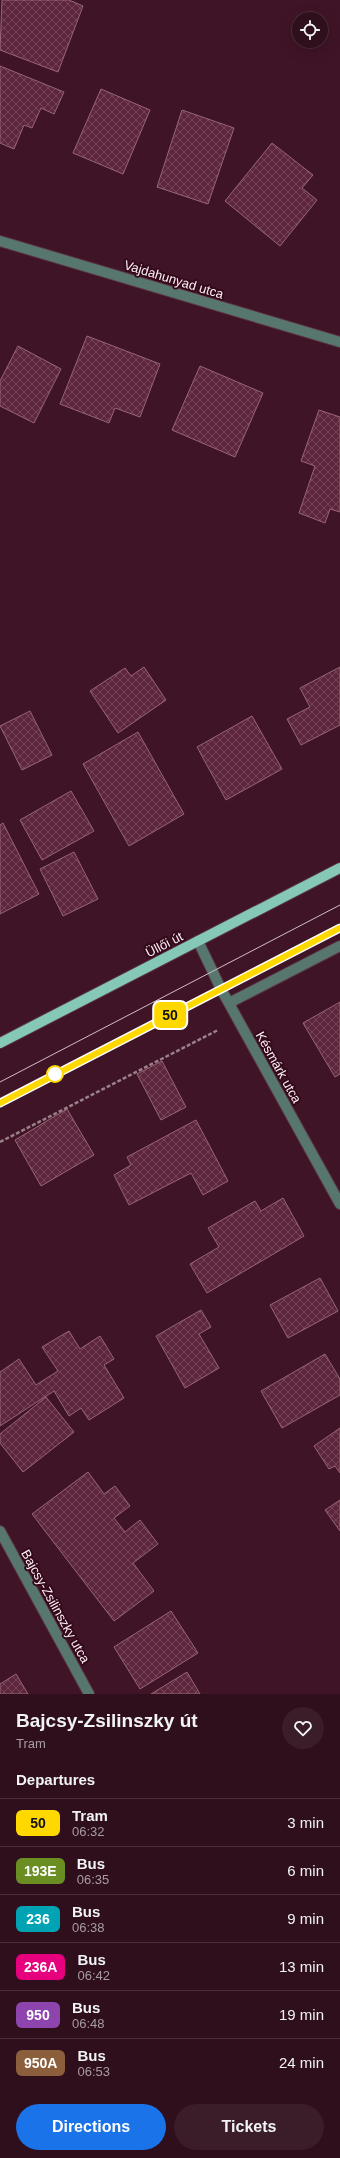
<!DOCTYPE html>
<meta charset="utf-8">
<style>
body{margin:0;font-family:Arial,sans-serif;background:#3b1d29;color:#f1f3f6;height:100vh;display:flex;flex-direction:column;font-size:15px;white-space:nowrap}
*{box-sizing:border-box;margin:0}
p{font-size:13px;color:#a79ca3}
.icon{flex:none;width:22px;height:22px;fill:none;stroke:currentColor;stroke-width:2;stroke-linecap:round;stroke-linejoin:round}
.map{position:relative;height:1694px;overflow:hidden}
.side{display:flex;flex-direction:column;background:#2f0f1c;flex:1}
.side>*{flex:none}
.badge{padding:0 8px;border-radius:6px;font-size:14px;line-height:26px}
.fabs{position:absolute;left:292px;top:12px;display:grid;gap:8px}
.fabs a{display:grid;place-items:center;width:36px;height:36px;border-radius:50%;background:#2f0f1c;box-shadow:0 4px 16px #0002,0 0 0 1px #4a2f3b;font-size:20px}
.map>.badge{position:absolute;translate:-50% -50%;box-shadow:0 0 0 2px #fff}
h2{padding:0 16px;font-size:15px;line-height:36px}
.round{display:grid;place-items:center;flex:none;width:42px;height:42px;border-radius:21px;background:#3b1d29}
.overview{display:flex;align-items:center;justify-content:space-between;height:68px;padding:0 16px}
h1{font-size:19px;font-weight:700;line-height:30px}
.action{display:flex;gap:8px;margin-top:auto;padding:8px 16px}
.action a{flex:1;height:46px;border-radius:24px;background:#1a73e8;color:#fff;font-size:16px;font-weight:700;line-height:46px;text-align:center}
.action a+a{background:#3b1d29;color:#f1f3f6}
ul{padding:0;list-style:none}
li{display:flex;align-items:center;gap:12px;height:48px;padding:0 16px;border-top:1px solid #4a2f3b}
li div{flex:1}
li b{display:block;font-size:15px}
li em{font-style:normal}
li .badge{min-width:44px;font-weight:700;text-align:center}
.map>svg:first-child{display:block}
.building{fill:url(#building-cross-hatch);stroke:#986477}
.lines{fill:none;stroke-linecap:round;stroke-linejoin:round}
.minor-casing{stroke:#5a3343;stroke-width:12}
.major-casing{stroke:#5a3343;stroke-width:12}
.path{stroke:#9b808a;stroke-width:2.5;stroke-dasharray:4 2;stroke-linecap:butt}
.minor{stroke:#57766e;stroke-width:10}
.major{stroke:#85c8b8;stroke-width:10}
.tram{stroke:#d1bec5;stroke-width:1}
.line-casing{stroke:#fff;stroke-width:9}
.line{stroke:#ffd800;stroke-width:6}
.stop-dot{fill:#fff;stroke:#ffd800;stroke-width:2}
.labels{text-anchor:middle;stroke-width:4;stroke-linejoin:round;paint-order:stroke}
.street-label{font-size:13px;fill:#fdf1f4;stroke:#34091c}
</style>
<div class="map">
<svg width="340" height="1694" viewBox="0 0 340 1694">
<defs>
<pattern id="building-cross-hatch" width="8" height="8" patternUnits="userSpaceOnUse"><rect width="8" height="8" fill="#5d263c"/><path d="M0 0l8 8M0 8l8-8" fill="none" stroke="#754659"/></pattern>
</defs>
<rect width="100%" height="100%" fill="#3f1426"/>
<!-- building -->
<g class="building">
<polygon points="2,0 69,0 83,6 58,72 0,50"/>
<polygon points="0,66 64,92 54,114 41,108 32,128 24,125 14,149 0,143"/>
<polygon points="101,89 150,110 123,174 73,153"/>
<polygon points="182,110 234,128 208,204 157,187"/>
<polygon points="272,143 313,175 302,188 317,200 280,246 225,201"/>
<polygon points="87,336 160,364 140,417 115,408 109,423 60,404"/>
<polygon points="18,346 61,369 34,423 0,406 0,381"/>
<polygon points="200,366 263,393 235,457 172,430"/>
<polygon points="319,410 340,417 340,512 330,509 325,523 299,513 315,466 301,461"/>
<polygon points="144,667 166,700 118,733 90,691 125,668 131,676"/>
<polygon points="340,667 340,725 301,745 287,719 310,707 300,688"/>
<polygon points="30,711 52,755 22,770 0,726"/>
<polygon points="252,716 282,769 226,800 197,747"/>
<polygon points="138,732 184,814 129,846 83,764"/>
<polygon points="71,791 94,831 42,860 20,820"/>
<polygon points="3,823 39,894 0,914 0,825"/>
<polygon points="74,852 98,899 63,916 40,869"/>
<polygon points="340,1002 340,1074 335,1077 303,1023"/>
<polygon points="162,1061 186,1107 161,1120 137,1074"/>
<polygon points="67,1109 94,1155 41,1186 15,1140"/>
<polygon points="196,1120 228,1181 203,1195 191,1173 129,1205 114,1175 131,1165 127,1157"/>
<polygon points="283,1198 304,1236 207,1293 190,1264 219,1247 208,1228 255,1201 261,1211"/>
<polygon points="320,1278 338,1311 288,1338 270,1305"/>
<polygon points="201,1310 211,1327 199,1334 219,1368 185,1388 156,1336"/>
<polygon points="69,1331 80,1349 100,1336 114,1359 104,1365 124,1398 89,1420 81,1408 69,1416 54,1391 0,1426 0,1372 19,1359 36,1385 58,1371 42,1347"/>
<polygon points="325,1354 340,1379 340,1395 282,1428 261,1391"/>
<polygon points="46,1397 74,1432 23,1472 0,1443 0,1434"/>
<polygon points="340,1428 340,1473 335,1466 329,1469 314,1446"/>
<polygon points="88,1472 104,1494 115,1486 130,1506 114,1518 125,1532 140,1520 158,1544 133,1563 154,1591 114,1621 32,1514"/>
<polygon points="340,1500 340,1531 325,1510"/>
<polygon points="171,1611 198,1653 140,1689 114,1647"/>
<polygon points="187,1672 200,1694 151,1694"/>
<polygon points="16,1674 28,1694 0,1694 0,1684"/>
</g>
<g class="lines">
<!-- minor casing -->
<g class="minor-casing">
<g id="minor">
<polyline points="0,241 340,342"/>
<polyline points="198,941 221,989 340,1204"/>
<polyline points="229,1003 340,946"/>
<polyline points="0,1531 89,1694"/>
</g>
</g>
<!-- major casing -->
<g class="major-casing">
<polyline id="major" points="0,1043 340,868"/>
</g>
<!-- path -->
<polyline class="path" points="0,1142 218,1030"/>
<!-- minor -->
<use href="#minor" class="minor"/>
<!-- major -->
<use href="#major" class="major"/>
<!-- tram -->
<g class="tram">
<polyline points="0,1082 340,905"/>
<polyline points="0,1103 340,928"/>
</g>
</g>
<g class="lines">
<!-- line casing -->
<g class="line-casing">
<polyline id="line" points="0,1103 340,928"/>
</g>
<!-- line -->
<use href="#line" class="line"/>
</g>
<!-- markers -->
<circle class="stop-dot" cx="55" cy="1074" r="8"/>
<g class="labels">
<!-- street labels -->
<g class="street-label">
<text transform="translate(174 279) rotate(17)" y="5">Vajdahunyad utca</text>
<text transform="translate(164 944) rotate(-27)" y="5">Üllői út</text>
<text transform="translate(279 1067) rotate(61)" y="5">Késmárk utca</text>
<text transform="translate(56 1606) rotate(61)" y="5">Bajcsy-Zsilinszky utca</text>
</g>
</g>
</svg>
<div class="fabs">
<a><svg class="icon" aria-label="locate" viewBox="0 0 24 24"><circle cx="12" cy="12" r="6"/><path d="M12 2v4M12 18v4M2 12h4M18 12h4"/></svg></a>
</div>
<b class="badge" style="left:170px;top:1015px;background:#ffd800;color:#111">50</b>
</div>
<section class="side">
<div class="overview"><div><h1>Bajcsy-Zsilinszky út</h1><p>Tram</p></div><a class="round"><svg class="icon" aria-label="heart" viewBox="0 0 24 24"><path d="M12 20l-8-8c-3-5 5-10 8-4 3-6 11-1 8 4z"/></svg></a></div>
<h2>Departures</h2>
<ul>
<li><span class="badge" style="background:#ffd800;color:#111">50</span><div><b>Tram</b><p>06:32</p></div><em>3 min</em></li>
<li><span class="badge" style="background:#6b8e23;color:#fff">193E</span><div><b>Bus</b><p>06:35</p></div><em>6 min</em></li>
<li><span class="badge" style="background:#00a3b4;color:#fff">236</span><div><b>Bus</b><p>06:38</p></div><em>9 min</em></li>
<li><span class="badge" style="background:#e6007e;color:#fff">236A</span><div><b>Bus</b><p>06:42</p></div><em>13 min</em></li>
<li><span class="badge" style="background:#8e44ad;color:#fff">950</span><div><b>Bus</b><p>06:48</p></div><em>19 min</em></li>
<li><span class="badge" style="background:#8b5e3c;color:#fff">950A</span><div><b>Bus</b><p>06:53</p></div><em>24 min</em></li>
</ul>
<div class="action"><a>Directions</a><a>Tickets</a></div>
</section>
